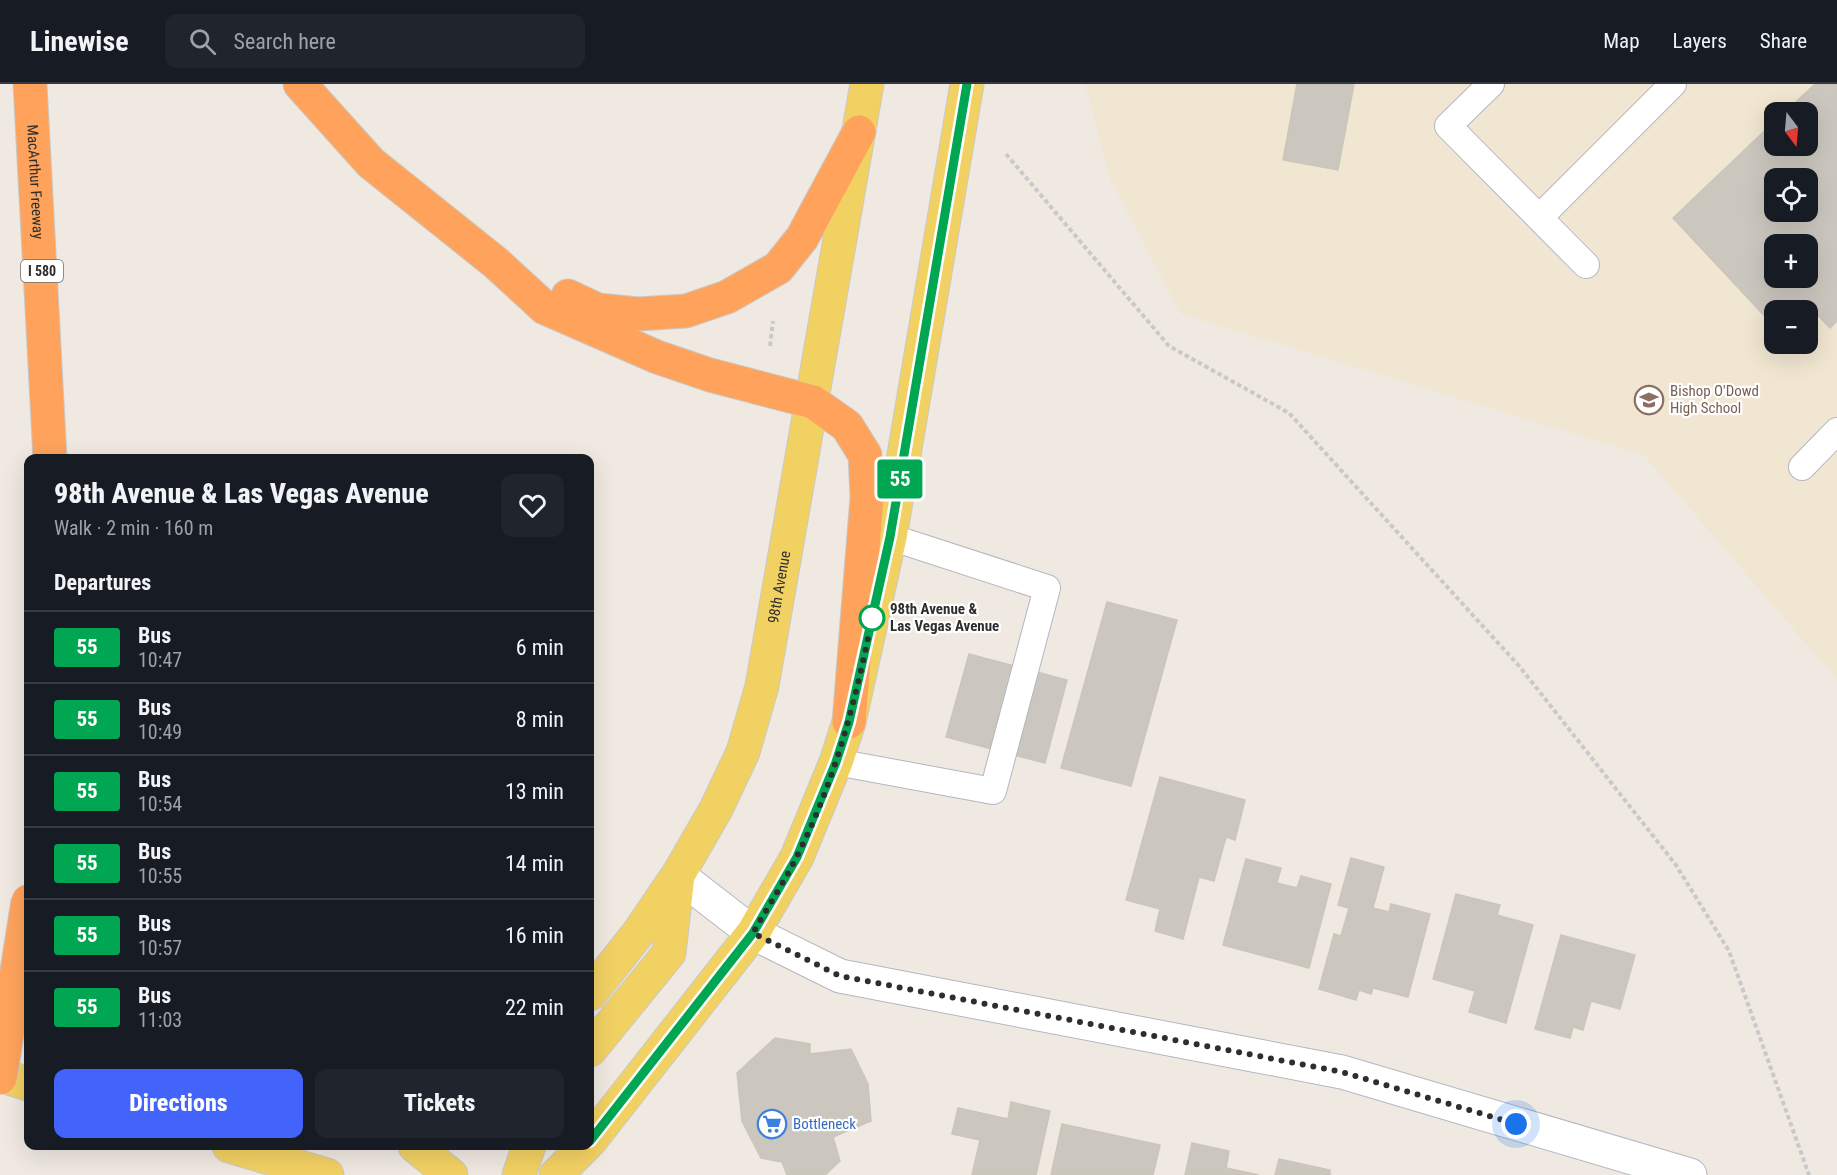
<!DOCTYPE html>
<meta charset="utf-8">
<style>
body{margin:0;font-family:"Roboto Condensed",sans-serif;background:#20242c;color:#f1f3f6;height:100vh;display:flex;flex-direction:column;font-size:22px;white-space:nowrap}
*{box-sizing:border-box;margin:0}
p{font-size:20px;color:#9ea1a6}
.icon{flex:none;width:33px;height:33px;fill:none;stroke:currentColor;stroke-width:2;stroke-linecap:round;stroke-linejoin:round}
.map{position:relative;flex:1;overflow:hidden}
.sheet{position:absolute;left:24px;top:370px;width:570px;height:696px;display:flex;flex-direction:column;background:#171b24;border-radius:12px;box-shadow:0 6px 24px #0002}
.sheet>*{flex:none}
.badge{padding:0 12px;border-radius:4px;font-size:21px;line-height:39px}
.needle{width:39px;rotate:164deg}
.controls{position:absolute;left:1764px;top:18px;display:grid;gap:12px}
.controls a{display:grid;place-items:center;width:54px;height:54px;border-radius:12px;background:#171b24;box-shadow:0 6px 24px #0002;font-size:30px}
.you{position:absolute;width:30px;height:30px;margin:-15px;border:4px solid #fff;border-radius:50%;background:#1a73e8;box-shadow:0 0 0 9px #1a73e833}
.map>.badge{position:absolute;translate:-50% -50%;box-shadow:0 0 0 3px #fff}
h2{padding:0 30px;font-size:22px;line-height:54px}
.round{display:grid;place-items:center;flex:none;width:63px;height:63px;border-radius:12px;background:#20242c}
.head{display:flex;align-items:center;justify-content:space-between;height:102px;padding:0 30px}
h1{font-size:28px;font-weight:800;line-height:45px}
.action{display:flex;gap:12px;margin-top:auto;padding:12px 30px}
.action a{flex:1;height:69px;border-radius:12px;background:#4264fb;color:#fff;font-size:24px;font-weight:800;line-height:69px;text-align:center}
.action a+a{background:#20242c;color:#f1f3f6}
ul{padding:0;list-style:none}
li{display:flex;align-items:center;gap:18px;height:72px;padding:0 30px;border-top:2px solid #363941}
li div{flex:1}
li b{display:block;font-size:22px}
li em{font-style:normal}
li .badge{min-width:66px;font-weight:700;text-align:center}
header{display:flex;align-items:center;gap:36px;box-sizing:border-box;height:84px;padding:0 30px;background:#171b24;border-bottom:2px solid #363941}
header strong{font-size:28px}
nav{display:flex;gap:33px;margin-inline-start:auto;font-size:21px}
.search{width:420px;height:54px;background:#20242c;display:flex;align-items:center;gap:15px;box-sizing:border-box;padding:0 21px;border-radius:12px;color:#9ea1a6;font-size:22px}
.map>svg:first-child{display:block}
.education{fill:#f0e6d1;fill-rule:evenodd}
.building{fill:#cbc7bf;stroke:#cbc5ba;stroke-width:1.5;fill-rule:evenodd}
.lines{fill:none;stroke-linecap:round;stroke-linejoin:round}
.service-casing{stroke:#b4b7c1;stroke-width:28}
.minor-casing{stroke:#b4b7c1;stroke-width:35}
.primary-casing{stroke:#c9c9c9;stroke-width:35}
.motorway-casing{stroke:#c9c9c9;stroke-width:35}
.path{stroke:#c9c9c9;stroke-width:4;stroke-dasharray:4.5 3;stroke-linecap:butt}
.service{stroke:#fff;stroke-width:26}
.minor{stroke:#fff;stroke-width:33}
.primary{stroke:#f2d163;stroke-width:33}
.motorway{stroke:#ffa35c;stroke-width:33}
.motorway-bridge-casing{stroke:#c9c9c9;stroke-width:35;stroke-linecap:butt}
.motorway-bridge{stroke:#ffa35c;stroke-width:33}
.line-casing{stroke:#fff;stroke-width:14}
.line{stroke:#00a651;stroke-width:9}
.walk{stroke:#2e2e2e;stroke-width:6;stroke-dasharray:0 10.8}
.stop-dot{fill:#fff;stroke:#00a651;stroke-width:3}
.labels{text-anchor:middle;stroke-width:4.5;stroke-linejoin:round;paint-order:stroke}
.shield{fill:#fff;stroke:#6d6d6d;stroke-width:1.5}
.shield-label{font-size:14px;font-weight:bold;fill:#2e2e2e}
.street-label{font-size:15px;fill:#2e2e2e;stroke:#fff}
.education-label{font-size:15px;fill:#785e54;stroke:#fff;text-anchor:start}
.stop-label{font-size:15px;font-weight:bold;fill:#2e2e2e;stroke:#fff;text-anchor:start}
.shop-label{font-size:15px;fill:#366cbe;stroke:#fff;text-anchor:start}
</style>
<header>
<strong>Linewise</strong>
<div class="search"><svg class="icon" aria-label="search" viewBox="0 0 24 24"><circle cx="10" cy="10" r="6"/><path d="M15 15l6 6"/></svg>Search here</div>
<nav><a>Map</a><a>Layers</a><a>Share</a></nav>
</header>
<div class="map">
<svg width="1837" height="1091" viewBox="0 0 1837 1091">
<rect width="100%" height="100%" fill="#efe9e1"/>
<!-- education -->
<path class="education" d="M1085 0H1837V596L1644 371 1181 230 1111 97ZM1774 28H1808V62H1774ZM1774 94H1808V128H1774ZM1774 160H1808V194H1774ZM1774 226H1808V260H1774Z"/>
<!-- building -->
<g class="building">
<polygon points="1297,0 1354,0 1338,86 1283,76"/>
<path d="M1815 0H1837V237L1830 244 1812 225 1808 229V226H1774V242L1673 134 1774 38V62H1808V28H1785ZM1774 94H1808V128H1774ZM1774 160H1808V194H1774Z"/>
<polygon points="1107,518 1177,536 1131,702 1061,684"/>
<polygon points="969,570 1067,596 1045,679 946,653"/>
<polygon points="1160,693 1245,716 1235,756 1226,753 1214,797 1199,793 1183,855 1155,847 1160,825 1126,816"/>
<polygon points="1351,774 1384,783 1373,824 1389,828 1391,820 1430,830 1408,913 1373,904 1371,910 1359,906 1356,916 1319,905 1334,850 1341,852 1349,824 1338,821"/>
<polygon points="1246,775 1281,784 1277,799 1297,804 1301,792 1331,800 1309,884 1223,861"/>
<polygon points="1456,810 1500,821 1497,831 1533,841 1506,939 1469,928 1475,907 1433,895"/>
<polygon points="1561,851 1635,871 1620,925 1591,917 1583,946 1573,943 1570,954 1535,945"/>
<polygon points="775,954 810,960 810,970 851,965 868,1000 871,1037 833,1053 840,1077 825,1091 787,1091 782,1078 761,1074 742,1037 737,989"/>
<polygon points="1011,1018 1050,1027 1036,1091 972,1091 980,1056 952,1050 958,1024 1008,1035"/>
<polygon points="1062,1040 1160,1061 1153,1091 1051,1091"/>
<polygon points="1192,1059 1229,1067 1226,1084 1259,1091 1185,1091"/>
<polygon points="1279,1075 1330,1086 1330,1091 1275,1091"/>
</g>
<g class="lines">
<!-- service casing -->
<g class="service-casing">
<g id="service">
<polyline points="1491,0 1448,42 1586,181"/>
<polyline points="1541,132 1673,0"/>
<polyline points="1802,383 1837,347"/>
<polyline points="836,678 993,707 1047,504 890,453"/>
</g>
</g>
<!-- minor casing -->
<g class="minor-casing">
<polyline id="minor" points="678,791 753,849 840,892 1342,988 1690,1091"/>
</g>
<!-- primary casing -->
<g class="primary-casing">
<g id="primary">
<polyline points="590,910 639,848 675,795"/>
<path id="s1" d="M590 966 669 869 678 791 716 725 743 668 762 602 867 0"/>
<polyline points="0,991 28,1000"/>
<polyline points="590,1057 753,849 797,773 836,678 849,638 890,453 967,0"/>
<polyline points="229,1062 327,1091"/>
<polyline points="415,1062 451,1091"/>
<polyline points="519,1091 529,1062"/>
<polyline points="556,1091 585,1062"/>
</g>
</g>
<!-- motorway casing -->
<g class="motorway-casing">
<g id="motorway">
<path id="s2" d="M30 0 50 375"/>
<polyline points="300,0 371,79 496,179 545,224 657,273 710,291 813,318 847,342 865,371 867,413 849,638"/>
<polyline points="568,212 598,226 638,230 686,227 727,213 778,184 802,154 859,48"/>
</g>
</g>
<!-- path -->
<g class="path">
<polyline points="1006,70 1169,262 1289,329 1520,583 1676,781 1729,867 1809,1091"/>
<polyline points="770,262 773,237"/>
</g>
<!-- service -->
<use href="#service" class="service"/>
<!-- minor -->
<use href="#minor" class="minor"/>
<!-- primary -->
<use href="#primary" class="primary"/>
<!-- motorway -->
<use href="#motorway" class="motorway"/>
<!-- motorway-bridge casing -->
<g class="motorway-bridge-casing">
<polyline id="motorway-bridge" points="0,994 28,817"/>
</g>
<!-- motorway-bridge -->
<use href="#motorway-bridge" class="motorway-bridge"/>
</g>
<g class="lines">
<!-- line casing -->
<g class="line-casing">
<polyline id="line" points="590,1057 753,849 797,773 836,678 849,638 890,453 967,0"/>
</g>
<!-- line -->
<use href="#line" class="line"/>
<!-- walk -->
<path class="walk" d="M872 534C856 616 835 698 796 774 783 800 767 824 753 849L840 892 1342 988 1516 1040"/>
</g>
<!-- icons -->
<defs>
<g id="school-ring" transform="scale(1.5)"><circle r="9.5" fill="#fff" stroke="#8d6e63" stroke-width="1.5"/><path d="M0-5L7-2L0 1L-7-2ZM-4 1L0 2.5L4 1V4Q0 6-4 4Z" fill="#8d6e63"/></g>
<g id="supermarket-ring" transform="scale(1.5)"><circle r="9.5" fill="#fff" stroke="#3f7fe0" stroke-width="1.5"/><path d="M-6-5.5h2.5l.6 2H6L4.5 2H-2.5L-4.4-4H-6ZM-1.5 3.2a1.3 1.3 0 1 0 .1 0ZM3 3.2a1.3 1.3 0 1 0 .1 0Z" fill="#3f7fe0"/></g>
</defs>
<g fill-rule="evenodd">
<use href="#school-ring" x="1649" y="316"/>
<use href="#supermarket-ring" x="772" y="1040"/>
</g>
<!-- markers -->
<circle class="stop-dot" cx="872" cy="534" r="12"/>
<g class="labels">
<!-- shield labels -->
<rect class="shield" x="21" y="176" width="42" height="22" rx="4.5"/>
<g class="shield-label">
<text x="42" y="192">I 580</text>
</g>
<!-- street labels -->
<g class="street-label">
<text dy="5" stroke="none"><textPath href="#s2" startOffset="98">MacArthur Freeway</textPath></text>
<text dy="5" stroke="none"><textPath href="#s1" startOffset="512">98th Avenue</textPath></text>
</g>
<!-- education labels -->
<g class="education-label">
<text x="1670" y="312">Bishop O'Dowd<tspan x="1670" dy="17">High School</tspan></text>
</g>
<!-- stop labels -->
<g class="stop-label">
<text x="890" y="530">98th Avenue &amp;<tspan x="890" dy="17">Las Vegas Avenue</tspan></text>
</g>
<!-- shop labels -->
<g class="shop-label">
<text x="793" y="1045">Bottleneck</text>
</g>
</g>
</svg>
<div class="controls">
<a><svg class="needle" viewBox="-14 -14 28 28"><path d="M0-13l5 13h-10z" fill="#e53935"/><path d="M0 13l5-13h-10z" fill="#9ea1a6"/></svg></a>
<a><svg class="icon" aria-label="locate" viewBox="0 0 24 24"><circle cx="12" cy="12" r="6"/><path d="M12 2v4M12 18v4M2 12h4M18 12h4"/></svg></a>
<a>+</a>
<a>−</a>
</div>
<div class="you" style="left:1516px;top:1040px"></div>
<b class="badge" style="left:900px;top:395px;background:#00a651;color:#fff">55</b>
<section class="sheet">
<div class="head"><div><h1>98th Avenue &amp; Las Vegas Avenue</h1><p>Walk · 2 min · 160 m</p></div><a class="round"><svg class="icon" aria-label="heart" viewBox="0 0 24 24"><path d="M12 20l-8-8c-3-5 5-10 8-4 3-6 11-1 8 4z"/></svg></a></div>
<h2>Departures</h2>
<ul>
<li><span class="badge" style="background:#00a651;color:#fff">55</span><div><b>Bus</b><p>10:47</p></div><em>6 min</em></li>
<li><span class="badge" style="background:#00a651;color:#fff">55</span><div><b>Bus</b><p>10:49</p></div><em>8 min</em></li>
<li><span class="badge" style="background:#00a651;color:#fff">55</span><div><b>Bus</b><p>10:54</p></div><em>13 min</em></li>
<li><span class="badge" style="background:#00a651;color:#fff">55</span><div><b>Bus</b><p>10:55</p></div><em>14 min</em></li>
<li><span class="badge" style="background:#00a651;color:#fff">55</span><div><b>Bus</b><p>10:57</p></div><em>16 min</em></li>
<li><span class="badge" style="background:#00a651;color:#fff">55</span><div><b>Bus</b><p>11:03</p></div><em>22 min</em></li>
</ul>
<div class="action"><a>Directions</a><a>Tickets</a></div>
</section>
</div>
